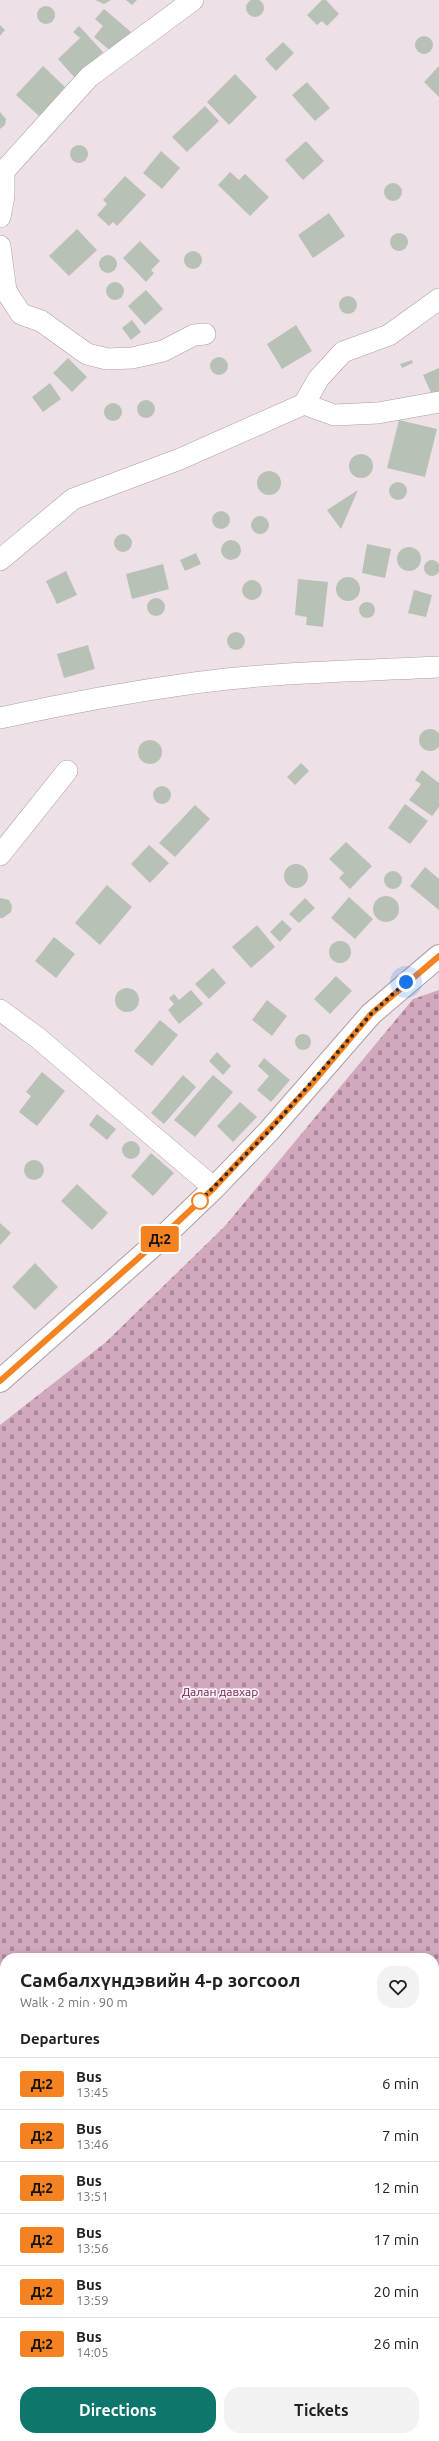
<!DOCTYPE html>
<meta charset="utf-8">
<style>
body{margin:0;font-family:Ubuntu,sans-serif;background:#f2f2f2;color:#202124;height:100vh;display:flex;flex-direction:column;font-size:15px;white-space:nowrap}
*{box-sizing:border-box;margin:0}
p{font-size:13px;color:#757577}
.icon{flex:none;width:22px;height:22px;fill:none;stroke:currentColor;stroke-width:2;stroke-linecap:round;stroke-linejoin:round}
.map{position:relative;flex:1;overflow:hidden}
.details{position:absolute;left:0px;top:1953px;width:439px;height:488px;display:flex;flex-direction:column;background:#fff;border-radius:16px 16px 0 0;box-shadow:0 2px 10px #0003}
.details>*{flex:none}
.badge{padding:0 8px;border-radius:3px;font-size:14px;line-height:26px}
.you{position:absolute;width:20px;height:20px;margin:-10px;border:3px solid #fff;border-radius:50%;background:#1a73e8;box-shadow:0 0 0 6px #1a73e833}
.map>.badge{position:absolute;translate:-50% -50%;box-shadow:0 0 0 2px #fff}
h2{padding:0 20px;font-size:15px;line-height:36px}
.round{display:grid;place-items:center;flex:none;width:42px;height:42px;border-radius:16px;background:#f2f2f2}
.headline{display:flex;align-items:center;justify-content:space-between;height:68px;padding:0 20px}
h1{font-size:19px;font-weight:700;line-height:30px}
.primary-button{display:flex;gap:8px;margin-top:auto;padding:8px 20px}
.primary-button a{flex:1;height:46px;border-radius:16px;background:#0f766e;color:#fff;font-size:16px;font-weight:700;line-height:46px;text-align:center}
.primary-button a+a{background:#f2f2f2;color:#202124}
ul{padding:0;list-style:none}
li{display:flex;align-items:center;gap:12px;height:52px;padding:0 20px;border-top:1px solid #e0e0e0}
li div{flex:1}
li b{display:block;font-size:15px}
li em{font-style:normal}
li .badge{min-width:44px;font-weight:700;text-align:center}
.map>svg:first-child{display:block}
.cemetery{fill:url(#cemetery-stones);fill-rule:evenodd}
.building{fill:#b8c1b6}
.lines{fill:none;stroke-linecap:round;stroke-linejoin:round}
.minor-casing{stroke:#ac9ea5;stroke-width:22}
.tertiary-casing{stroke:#ac9ea5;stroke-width:24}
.minor{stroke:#fff;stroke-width:21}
.tertiary{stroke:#fff;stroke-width:22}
.line-casing{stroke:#fff;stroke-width:9}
.line{stroke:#f58220;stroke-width:6}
.walk{stroke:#2c272a;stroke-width:4;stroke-dasharray:0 7.2}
.stop-dot{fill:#fff;stroke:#f58220;stroke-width:2}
.labels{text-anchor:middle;stroke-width:3.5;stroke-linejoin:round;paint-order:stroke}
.park-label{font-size:12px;fill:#6a2950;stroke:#fcedf4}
</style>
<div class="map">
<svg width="439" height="2441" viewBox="0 0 439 2441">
<defs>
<pattern id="cemetery-stones" width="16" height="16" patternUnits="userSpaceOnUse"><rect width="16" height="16" fill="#d2a8be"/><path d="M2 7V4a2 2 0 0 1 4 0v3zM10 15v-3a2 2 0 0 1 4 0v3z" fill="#ab899b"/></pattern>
</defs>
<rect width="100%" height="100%" fill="#eee0e7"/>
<!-- cemetery -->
<path class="cemetery" d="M439 990V2441H0V1425L106 1342 225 1226 413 999ZM5 1958H434V2436H5Z"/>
<!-- building -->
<g class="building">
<circle cx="255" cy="8" r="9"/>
<polygon points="95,0 111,0 104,4"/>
<polygon points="126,0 137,0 132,5"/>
<polygon points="322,0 326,0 339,14 327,26 322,21 317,25 307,15"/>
<circle cx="46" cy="15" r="9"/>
<polygon points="104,9 131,32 113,53 94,37 103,26 95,19"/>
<polygon points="0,25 5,30 0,36"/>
<polygon points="79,26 103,52 75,78 58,59 80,38 73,32"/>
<circle cx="424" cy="45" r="9"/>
<polygon points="283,42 294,53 276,71 265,59"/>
<polygon points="43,66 65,87 39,116 16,95"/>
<polygon points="439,66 439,97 424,82"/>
<polygon points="235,74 257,97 229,125 207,102"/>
<polygon points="307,82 330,108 315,121 292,95"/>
<polygon points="205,106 219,121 187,152 172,137"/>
<polygon points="0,112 6,119 5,125 0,129"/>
<polygon points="306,141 324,161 303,180 285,160"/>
<circle cx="79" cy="154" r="9"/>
<polygon points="161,151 180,168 162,189 143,173"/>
<polygon points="230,172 239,180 245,174 269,197 250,216 218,185"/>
<polygon points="125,176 146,195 117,226 113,222 109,226 97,215 107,204 103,200"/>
<circle cx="393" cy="192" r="9"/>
<polygon points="329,213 345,236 313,258 298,235"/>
<polygon points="77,229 97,250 69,276 49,256"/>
<circle cx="399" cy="242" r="9"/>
<polygon points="140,241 160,261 151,270 154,273 146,282 123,258"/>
<circle cx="193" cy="260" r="9"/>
<circle cx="108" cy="264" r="9"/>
<circle cx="115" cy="291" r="9"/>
<polygon points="146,290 163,309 145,325 128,306"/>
<circle cx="348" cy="305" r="9"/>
<polygon points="132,320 141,332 131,340 122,328"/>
<polygon points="296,325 312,351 282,369 267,344"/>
<circle cx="219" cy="366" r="9"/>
<polygon points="68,358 87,377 72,392 53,373"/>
<polygon points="412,360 413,363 402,368 400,364"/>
<polygon points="439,368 439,394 433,397 423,375"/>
<polygon points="50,383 61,399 43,412 32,397"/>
<circle cx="146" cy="409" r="9"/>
<circle cx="113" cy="412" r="9"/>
<polygon points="399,420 437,429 425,477 387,468"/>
<circle cx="361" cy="466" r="12"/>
<circle cx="269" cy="483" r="12"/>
<circle cx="398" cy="491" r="9"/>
<polygon points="358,490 341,529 327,510"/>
<circle cx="221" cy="520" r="9"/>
<circle cx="260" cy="525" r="9"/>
<circle cx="123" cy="543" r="9"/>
<circle cx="231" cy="550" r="10"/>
<polygon points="367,544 391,549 385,578 362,573"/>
<circle cx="409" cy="559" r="12"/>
<polygon points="196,553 201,564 185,571 180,560"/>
<circle cx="432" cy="568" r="8"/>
<polygon points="163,564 169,589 132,599 126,574"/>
<polygon points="66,571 77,595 57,604 46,581"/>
<circle cx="348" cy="589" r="12"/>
<polygon points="298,579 328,582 323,627 306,625 307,617 295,615"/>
<circle cx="252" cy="590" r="10"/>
<polygon points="414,590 432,595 426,617 408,613"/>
<circle cx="156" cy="607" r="9"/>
<circle cx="367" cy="610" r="8"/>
<circle cx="236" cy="641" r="9"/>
<polygon points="88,645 95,669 64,678 57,654"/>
<circle cx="430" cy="740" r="11"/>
<circle cx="150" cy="752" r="12"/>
<polygon points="301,763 309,771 295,785 287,777"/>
<polygon points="422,770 439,783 439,807 432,816 409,800 421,784 415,780"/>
<circle cx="162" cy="795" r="9"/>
<polygon points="405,804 428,821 410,844 388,828"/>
<polygon points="195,805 210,819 175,857 159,843"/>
<polygon points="346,842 372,866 350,889 339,878 344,873 329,859"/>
<polygon points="149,845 169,863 150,883 131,864"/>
<circle cx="296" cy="876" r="12"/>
<polygon points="425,867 439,879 439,910 410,886"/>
<circle cx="393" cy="880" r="9"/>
<polygon points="107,885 132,907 100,945 75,923"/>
<circle cx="386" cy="909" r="13"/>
<polygon points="349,897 373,919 355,939 331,918"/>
<polygon points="0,898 9,900 12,906 11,912 3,918 0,918"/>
<polygon points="305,898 315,908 299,923 289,914"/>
<polygon points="282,920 292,929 280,942 270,932"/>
<polygon points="257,925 275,947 251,968 232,947"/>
<polygon points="54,937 75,954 56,978 35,961"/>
<circle cx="340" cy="952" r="11"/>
<polygon points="213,968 226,983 209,999 195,984"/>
<polygon points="336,976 352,991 330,1014 314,999"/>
<circle cx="127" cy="1000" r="12"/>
<polygon points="191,990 203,1004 179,1024 168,1010 174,1004 169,998 174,994 179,1000"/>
<polygon points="267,1000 287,1016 272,1036 252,1020"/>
<polygon points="160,1020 178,1035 152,1066 134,1051"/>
<circle cx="303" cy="1042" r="8"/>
<polygon points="217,1052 231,1066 223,1075 209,1061"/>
<polygon points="264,1058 290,1080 271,1102 257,1090 269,1076 258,1066"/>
<polygon points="42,1072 65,1091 37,1126 19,1112 31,1096 26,1092"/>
<polygon points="183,1075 196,1087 164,1124 151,1113"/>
<polygon points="213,1075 233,1092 195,1137 174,1120"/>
<polygon points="240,1102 257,1117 233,1142 217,1126"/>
<polygon points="97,1114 116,1129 107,1140 89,1125"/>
<circle cx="131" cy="1150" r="9"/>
<polygon points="151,1153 174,1173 153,1196 131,1176"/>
<circle cx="34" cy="1170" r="10"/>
<polygon points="77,1184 108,1213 92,1230 61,1201"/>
<polygon points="0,1223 11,1233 0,1245"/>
<polygon points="35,1263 58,1287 35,1310 12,1287"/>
</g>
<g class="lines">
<!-- minor casing -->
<g class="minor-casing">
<g id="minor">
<polyline points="0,217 4,196 4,171 89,77 193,0"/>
<polyline points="0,246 6,291 21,314 41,321 87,354 107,359 132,358 163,351 194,335 205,334"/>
<polyline points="304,404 334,415 378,413 439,402"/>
<polyline points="0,560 73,499 180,459 304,404 319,378 343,352 389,335 439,299"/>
<path d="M0 718C64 704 129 692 194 683 275 672 358 671 439 667"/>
<polyline points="0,855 67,771"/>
<polyline points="0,1010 38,1038 214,1188"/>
</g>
</g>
<!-- tertiary casing -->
<g class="tertiary-casing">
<polyline id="tertiary" points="0,1381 164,1236 214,1188 269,1131 371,1014 439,956"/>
</g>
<!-- minor -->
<use href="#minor" class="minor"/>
<!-- tertiary -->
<use href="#tertiary" class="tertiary"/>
</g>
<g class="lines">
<!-- line casing -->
<g class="line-casing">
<polyline id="line" points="0,1381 152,1246 214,1188 310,1086 371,1014 439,956"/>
</g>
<!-- line -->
<use href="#line" class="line"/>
<!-- walk -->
<polyline class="walk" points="200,1201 198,1203 269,1131 371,1014 406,982"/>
</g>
<!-- markers -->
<circle class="stop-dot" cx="200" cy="1201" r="8"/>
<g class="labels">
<!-- park labels -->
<g class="park-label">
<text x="220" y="1696">Далан давхар</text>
</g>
</g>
</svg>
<div class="you" style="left:406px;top:982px"></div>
<b class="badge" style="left:160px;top:1239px;background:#f58220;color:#111">Д:2</b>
<section class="details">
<div class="headline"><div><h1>Самбалхүндэвийн 4-р зогсоол</h1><p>Walk · 2 min · 90 m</p></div><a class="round"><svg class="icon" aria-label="heart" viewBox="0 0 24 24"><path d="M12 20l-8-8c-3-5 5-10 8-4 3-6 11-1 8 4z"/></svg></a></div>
<h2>Departures</h2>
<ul>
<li><span class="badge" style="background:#f58220;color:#111">Д:2</span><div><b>Bus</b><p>13:45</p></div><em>6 min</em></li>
<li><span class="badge" style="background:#f58220;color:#111">Д:2</span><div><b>Bus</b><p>13:46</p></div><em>7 min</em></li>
<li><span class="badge" style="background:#f58220;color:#111">Д:2</span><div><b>Bus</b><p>13:51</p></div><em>12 min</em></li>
<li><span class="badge" style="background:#f58220;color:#111">Д:2</span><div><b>Bus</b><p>13:56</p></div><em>17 min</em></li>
<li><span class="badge" style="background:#f58220;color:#111">Д:2</span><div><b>Bus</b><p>13:59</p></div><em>20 min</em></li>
<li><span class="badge" style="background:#f58220;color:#111">Д:2</span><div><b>Bus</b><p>14:05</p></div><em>26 min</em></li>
</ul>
<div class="primary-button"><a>Directions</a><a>Tickets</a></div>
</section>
</div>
